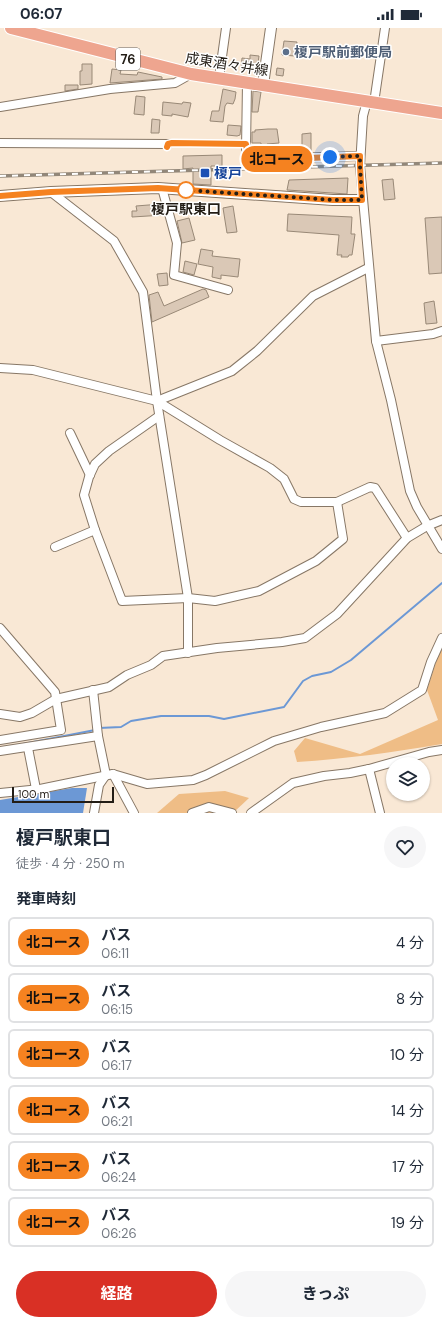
<!DOCTYPE html>
<html lang="ja">
<meta charset="utf-8">
<style>
body{margin:0;font-family:"DM Sans","Noto Sans JP",sans-serif;background:#f6f6f7;color:#1f2937;height:100vh;display:flex;flex-direction:column;font-size:15px;white-space:nowrap}
*{box-sizing:border-box;margin:0}
p{font-size:13px;color:#747a83}
.icon{flex:none;width:22px;height:22px;fill:none;stroke:currentColor;stroke-width:2;stroke-linecap:round;stroke-linejoin:round}
.map{position:relative;height:785px;overflow:hidden}
.sheet{display:flex;flex-direction:column;background:#fff;flex:1}
.sheet>*{flex:none}
.badge{padding:0 8px;border-radius:13px;font-size:14px;line-height:26px}
.fabs{position:absolute;left:386px;top:729px;display:grid;gap:8px}
.fabs a{display:grid;place-items:center;width:44px;height:44px;border-radius:50%;background:#fff;box-shadow:0 1px 3px #0004;font-size:20px}
.scale{position:absolute;left:12px;bottom:10px;width:102px;box-sizing:border-box;padding-left:4px;border:2px solid #231d16;border-top:0;font-size:11px;line-height:14px;white-space:nowrap;color:#231d16;-webkit-text-stroke:3px #fff;paint-order:stroke}
.you{position:absolute;width:20px;height:20px;margin:-10px;border:3px solid #fff;border-radius:50%;background:#1a73e8;box-shadow:0 0 0 6px #1a73e833}
.map>.badge{position:absolute;translate:-50% -50%;box-shadow:0 0 0 2px #fff}
h2{padding:0 16px;font-size:15px;line-height:36px}
.round{display:grid;place-items:center;flex:none;width:42px;height:42px;border-radius:21px;background:#f6f6f7}
.summary{display:flex;align-items:center;justify-content:space-between;height:68px;padding:0 16px}
h1{font-size:19px;font-weight:700;line-height:30px}
.button{display:flex;gap:8px;margin-top:auto;padding:8px 16px}
.button a{flex:1;height:46px;border-radius:24px;background:#d93025;color:#fff;font-size:16px;font-weight:700;line-height:46px;text-align:center}
.button a+a{background:#f6f6f7;color:#1f2937}
ul{padding:0;list-style:none}
li{display:flex;align-items:center;gap:12px;height:50px;margin:0 8px 6px;padding:0 8px;border:2px solid #e0e1e3;border-radius:6px}
li div{flex:1}
li b{display:block;font-size:15px}
li em{font-style:normal}
li .badge{min-width:44px;font-weight:700;text-align:center}
.status{display:flex;justify-content:space-between;align-items:center;height:28px;padding:0 20px;background:#fff;direction:ltr}
.status svg{height:11px;fill:currentColor}
.map>svg:first-child{display:block}
.green{fill:#efbd86}
.water{fill:#6c98d5}
.lines{fill:none;stroke-linecap:round;stroke-linejoin:round}
.stream{stroke:#6c98d5;stroke-width:2}
.building{fill:#dac8b6;stroke:#998977}
.minor-casing{stroke:#877766;stroke-width:10}
.tertiary-casing{stroke:#877766;stroke-width:12}
.primary-casing{stroke:#fff;stroke-width:14}
.minor{stroke:#fff;stroke-width:8}
.tertiary{stroke:#fff;stroke-width:10}
.primary{stroke:#eea58f;stroke-width:12}
.rail-casing{stroke:#928779;stroke-width:3.5}
.rail{stroke:#fff;stroke-width:2;stroke-dasharray:6;stroke-linecap:butt}
.line-casing{stroke:#fff;stroke-width:9}
.line{stroke:#f58220;stroke-width:6}
.walk{stroke:#231d16;stroke-width:4;stroke-dasharray:0 7.2}
.service-dot{fill:#5c6f8a;stroke:#fff;stroke-width:1.5}
.transit-dot{fill:#1a4fb4;stroke:#fff;stroke-width:1.5}
.stop-dot{fill:#fff;stroke:#f58220;stroke-width:2}
.labels{text-anchor:middle;stroke-width:3;stroke-linejoin:round;paint-order:stroke}
.shield{fill:#fff;stroke:#65615c;stroke-width:1}
.shield-label{font-size:13px;font-weight:bold;fill:#231d16}
.service-label{font-size:14px;font-weight:bold;fill:#4e5e75;stroke:#fff;text-anchor:start}
.street-label{font-size:14px;fill:#231d16;stroke:#fff}
.transit-label{font-size:14px;font-weight:bold;fill:#164399;stroke:#fff;text-anchor:start}
.stop-label{font-size:14px;font-weight:bold;fill:#231d16;stroke:#fff}
</style>
<div class="status"><b>06:07</b><svg viewBox="0 0 49 12"><path d="M0 12V9h3v3zM5 12V6h3v6zM10 12V3h3v9zM15 12V0h3v12zM26 1h20v11H26zM47 4h2v5h-2z"/></svg></div>
<div class="map">
<svg width="442" height="785" viewBox="0 0 442 785">
<rect width="100%" height="100%" fill="#f9e8d5"/>
<!-- green -->
<g class="green">
<path d="M442 615V716C394 724 346 731 297 734L294 723 305 710 360 726 438 692 427 662Z"/>
<polygon points="225,763 249,770 233,785 157,785 179,766"/>
</g>
<!-- water -->
<polygon class="water" points="72,760 87,760 83,785 0,785 0,772"/>
<g class="lines">
<!-- stream -->
<g class="stream">
<polyline points="99,700 121,699 131,693 161,688 209,688 224,691 284,679 303,653 312,648 331,644 351,632 442,555"/>
<polyline points="23,716 95,702"/>
</g>
</g>
<!-- building -->
<g class="building">
<polygon points="284,13 297,14 295,28 282,27"/>
<polygon points="250,27 259,28 257,43 241,41 242,30 250,31"/>
<polygon points="82,36 92,36 92,56 80,57 80,43 82,43"/>
<polygon points="277,40 284,41 283,48 276,47"/>
<polygon points="112,41 121,42 120,46 137,47 138,44 162,49 162,51 110,55"/>
<polygon points="65,57 78,57 78,61 65,63"/>
<polygon points="223,61 236,64 235,71 233,76 227,75 225,78 223,94 210,93 212,83 219,83"/>
<polygon points="253,63 261,64 258,84 252,84"/>
<polygon points="136,68 145,69 144,87 134,86"/>
<polygon points="163,74 182,76 183,74 191,75 188,89 172,86 172,88 162,87"/>
<polygon points="152,91 160,92 159,105 151,105"/>
<polygon points="228,97 241,98 240,107 237,108 227,107"/>
<polygon points="268,101 277,101 279,115 267,116 267,125 261,125 261,115 252,115 252,104 255,104 255,102"/>
<polygon points="311,105 311,124 302,124 302,106"/>
<polygon points="222,127 222,138 211,138 211,157 193,156 193,140 183,141 183,128"/>
<polygon points="348,150 347,166 287,162 289,152"/>
<polygon points="393,151 395,171 384,172 382,152"/>
<polygon points="161,176 164,187 132,189 132,183 137,183 136,178"/>
<polygon points="233,178 237,204 227,205 223,180"/>
<polygon points="288,186 352,189 351,206 355,206 352,227 349,227 348,229 341,229 342,227 337,227 339,207 287,203"/>
<polygon points="442,189 442,245 429,246 425,190"/>
<polygon points="189,190 195,212 182,215 177,193"/>
<polygon points="201,221 213,223 212,228 240,231 238,249 221,247 221,251 212,249 213,239 198,236"/>
<polygon points="185,233 197,236 194,247 183,244"/>
<polygon points="167,245 168,257 159,258 157,246"/>
<polygon points="203,261 206,262 209,269 152,294 149,267 158,264 164,278"/>
<polygon points="434,273 437,295 426,296 424,275"/>
</g>
<g class="lines">
<!-- minor casing -->
<g class="minor-casing">
<g id="minor">
<polyline points="219,50 226,0"/>
<polyline points="247,55 246,121 248,126 253,131 360,128"/>
<polyline points="367,73 363,88 360,138 376,313 391,372 410,463 417,479 442,521"/>
<polyline points="374,75 385,0"/>
<polyline points="0,79 110,61 175,55 191,46"/>
<polyline points="0,115 168,116"/>
<polyline points="162,160 177,215 174,247 228,262"/>
<polyline points="51,164 114,213 143,264 157,373 188,570 188,625"/>
<polyline points="376,313 433,306 442,303"/>
<polyline points="0,340 33,342 157,373 220,412 270,440 284,451 294,471 301,474 337,474 370,459 375,460 407,510"/>
<polyline points="157,373 232,343 257,323 313,268 368,240"/>
<polyline points="70,405 90,447"/>
<polyline points="95,502 122,573 188,570 215,573 259,563 316,533 343,511 337,474"/>
<polyline points="55,519 95,502 84,467 89,449 95,436 109,423 159,388"/>
<polyline points="0,600 55,664 61,702 0,712"/>
<polyline points="93,662 98,708 106,747 99,757 94,785"/>
<polyline points="0,686 20,689 32,685 56,671 109,659 127,647 151,637 163,628 217,620 282,614 305,610 337,586 407,510 427,498 442,492"/>
<polyline points="28,720 36,761"/>
<polyline points="0,723 98,708"/>
<polyline points="369,741 380,785"/>
<polyline points="113,746 134,785"/>
<polyline points="0,765 40,761 113,746 147,756 193,752 206,747 274,713 321,699 385,685 422,662 431,634 442,610"/>
<polyline points="192,785 209,779 232,785"/>
<polyline points="251,785 293,755 324,748 350,745 369,741 429,724 442,722"/>
</g>
</g>
<!-- tertiary casing -->
<g class="tertiary-casing">
<g id="tertiary">
<polyline points="263,57 271,0"/>
<polyline points="0,168 51,164 158,160 333,172 362,172"/>
</g>
</g>
<!-- primary casing -->
<g class="primary-casing">
<polyline id="primary" points="11,0 191,46 442,85"/>
</g>
<!-- minor -->
<use href="#minor" class="minor"/>
<!-- tertiary -->
<use href="#tertiary" class="tertiary"/>
<!-- primary -->
<use href="#primary" class="primary"/>
<!-- rail casing -->
<g class="rail-casing">
<polyline id="rail" points="0,148 442,135"/>
</g>
<!-- rail -->
<use href="#rail" class="rail"/>
</g>
<g class="lines">
<!-- line casing -->
<g class="line-casing">
<path id="line" d="M0 168 51 164 158 160 333 172H362L360 138V128L256 132C248 130 247 124 246 116L172 115 168 116 167 119"/>
</g>
<!-- line -->
<use href="#line" class="line"/>
<!-- walk -->
<polyline class="walk" points="186,162 333,172 362,172 360,138 360,128 330,129"/>
</g>
<!-- markers -->
<circle class="service-dot" cx="286" cy="24" r="4"/>
<rect class="transit-dot" x="200" y="140" width="10" height="10" rx="2"/>
<circle class="stop-dot" cx="186" cy="162" r="8"/>
<g class="labels">
<!-- shield labels -->
<rect class="shield" x="116" y="20" width="24" height="22" rx="3"/>
<g class="shield-label">
<text x="128" y="36">76</text>
</g>
<!-- service labels -->
<g class="service-label">
<text x="294" y="29">榎戸駅前郵便局</text>
</g>
<!-- street labels -->
<g class="street-label">
<text transform="translate(227 36) rotate(9)" y="5">成東酒々井線</text>
</g>
<!-- transit labels -->
<g class="transit-label">
<text x="214" y="150">榎戸</text>
</g>
<!-- stop labels -->
<g class="stop-label">
<text x="186" y="186">榎戸駅東口</text>
</g>
</g>
</svg>
<div class="fabs">
<a><svg class="icon" aria-label="layers" viewBox="0 0 24 24"><path d="M12 4l9 5-9 5-9-5zM3 14l9 5 9-5"/></svg></a>
</div>
<div class="scale">100 m</div>
<div class="you" style="left:330px;top:129px"></div>
<b class="badge" style="left:277px;top:131px;background:#f58220;color:#111">北コース</b>
</div>
<section class="sheet">
<div class="summary"><div><h1>榎戸駅東口</h1><p>徒歩 · 4 分 · 250 m</p></div><a class="round"><svg class="icon" aria-label="heart" viewBox="0 0 24 24"><path d="M12 20l-8-8c-3-5 5-10 8-4 3-6 11-1 8 4z"/></svg></a></div>
<h2>発車時刻</h2>
<ul>
<li><span class="badge" style="background:#f58220;color:#111">北コース</span><div><b>バス</b><p>06:11</p></div><em>4 分</em></li>
<li><span class="badge" style="background:#f58220;color:#111">北コース</span><div><b>バス</b><p>06:15</p></div><em>8 分</em></li>
<li><span class="badge" style="background:#f58220;color:#111">北コース</span><div><b>バス</b><p>06:17</p></div><em>10 分</em></li>
<li><span class="badge" style="background:#f58220;color:#111">北コース</span><div><b>バス</b><p>06:21</p></div><em>14 分</em></li>
<li><span class="badge" style="background:#f58220;color:#111">北コース</span><div><b>バス</b><p>06:24</p></div><em>17 分</em></li>
<li><span class="badge" style="background:#f58220;color:#111">北コース</span><div><b>バス</b><p>06:26</p></div><em>19 分</em></li>
</ul>
<div class="button"><a>経路</a><a>きっぷ</a></div>
</section>
